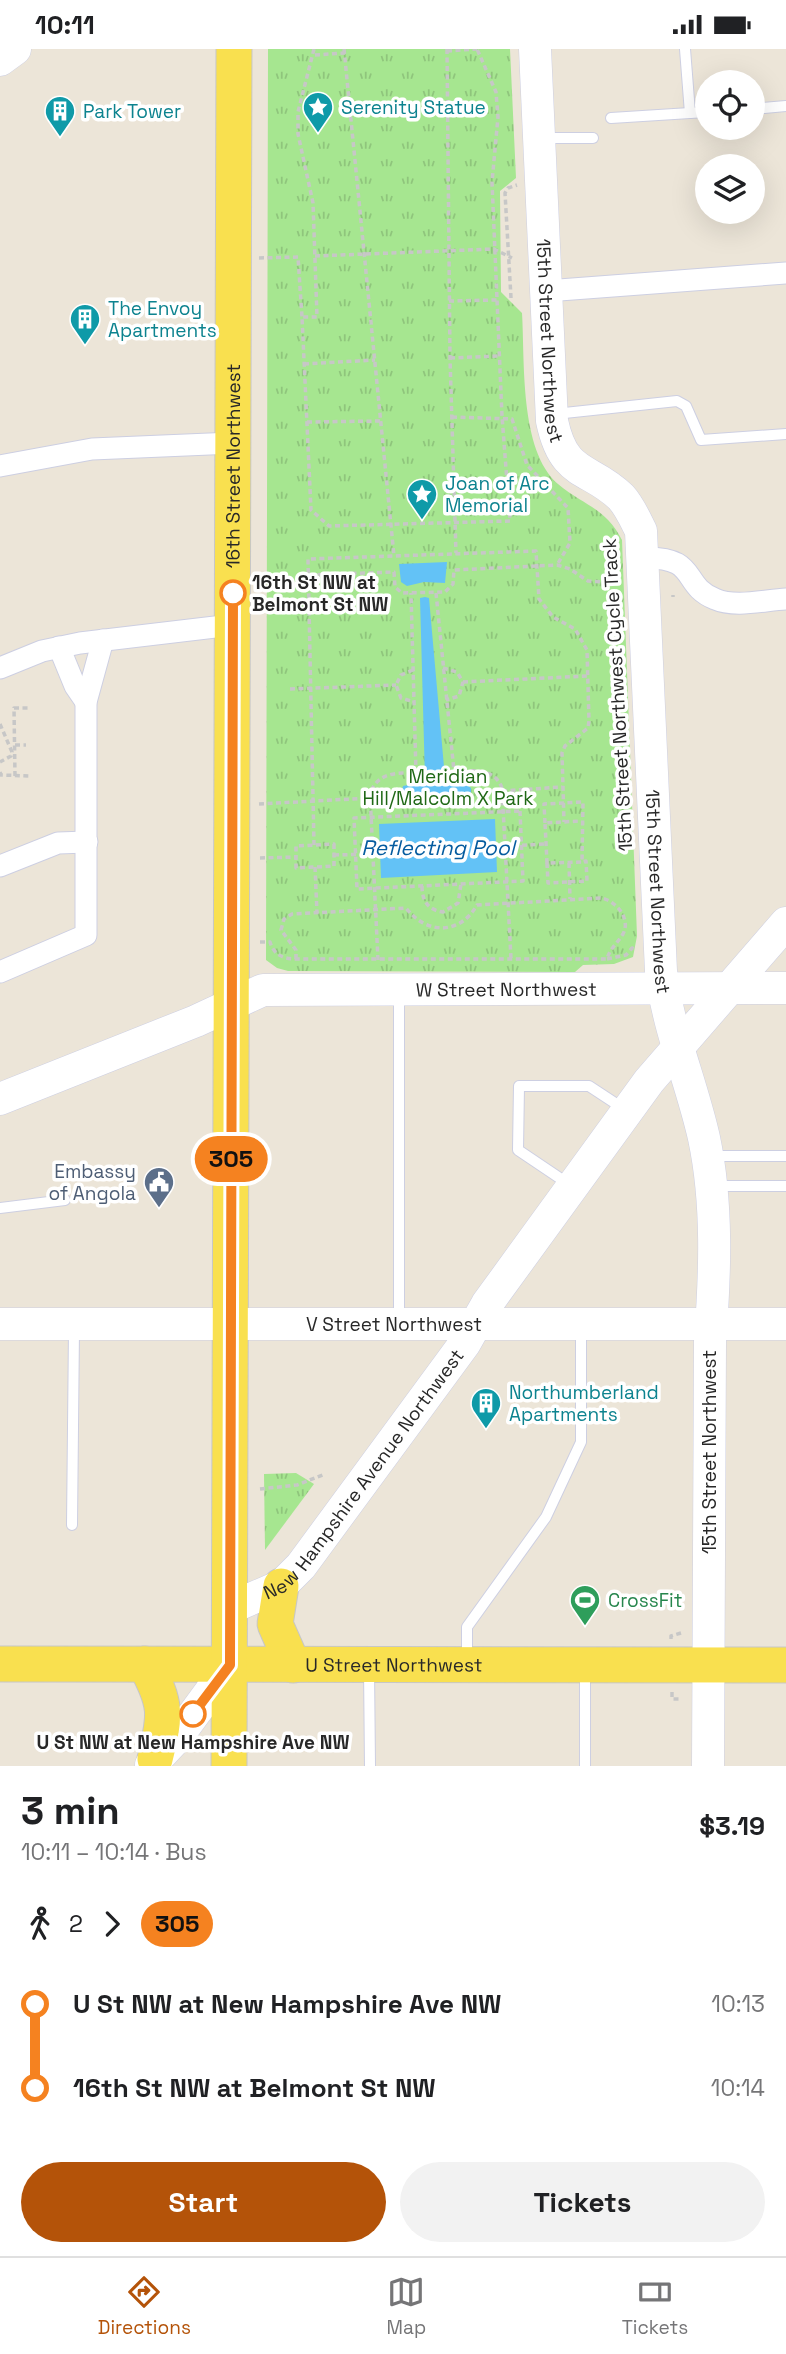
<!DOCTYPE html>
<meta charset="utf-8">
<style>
body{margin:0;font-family:"Space Grotesk",sans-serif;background:#f2f2f2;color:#202124;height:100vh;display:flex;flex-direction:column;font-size:26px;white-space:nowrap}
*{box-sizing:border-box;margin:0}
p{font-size:23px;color:#757577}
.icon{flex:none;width:38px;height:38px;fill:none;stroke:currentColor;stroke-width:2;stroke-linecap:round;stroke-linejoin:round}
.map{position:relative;height:1717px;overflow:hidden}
.panel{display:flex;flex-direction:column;background:#fff;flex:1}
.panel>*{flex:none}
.badge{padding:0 14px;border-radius:23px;font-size:24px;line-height:46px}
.controls{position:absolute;left:695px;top:21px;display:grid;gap:14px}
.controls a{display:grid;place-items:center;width:70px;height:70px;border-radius:50%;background:#fff;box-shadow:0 7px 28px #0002;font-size:35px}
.map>.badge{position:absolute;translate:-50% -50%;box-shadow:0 0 0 4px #fff}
.legs{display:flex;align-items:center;gap:10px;height:77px;padding:0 21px;font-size:23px}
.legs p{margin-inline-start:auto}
.overview{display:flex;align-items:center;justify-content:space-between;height:119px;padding:0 21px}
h1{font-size:38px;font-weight:800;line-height:52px}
.cta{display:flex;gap:14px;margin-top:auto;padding:14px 21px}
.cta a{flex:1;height:80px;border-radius:42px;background:#b45309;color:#fff;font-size:28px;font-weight:800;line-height:80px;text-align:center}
.cta a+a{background:#f2f2f2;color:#202124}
ul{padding:0 21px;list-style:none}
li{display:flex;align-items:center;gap:24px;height:84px;font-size:26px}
li i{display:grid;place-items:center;width:10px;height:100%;margin:0 9px;background:currentColor}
li i::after{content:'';width:18px;height:18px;margin:-9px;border:5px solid;border-radius:50%;background:#fff}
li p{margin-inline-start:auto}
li:first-child i{background:linear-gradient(#0000 50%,currentColor 0)}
li:last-child i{background:linear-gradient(currentColor 50%,#0000 0)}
.status{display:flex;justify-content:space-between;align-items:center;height:49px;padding:0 35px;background:#fff;direction:ltr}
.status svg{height:19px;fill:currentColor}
.menu{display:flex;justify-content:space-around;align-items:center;height:98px;border-top:2px solid #e0e0e0;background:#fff;font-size:19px;color:#757577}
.menu a{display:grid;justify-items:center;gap:4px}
.menu .current{color:#b45309}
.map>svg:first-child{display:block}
.park{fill:url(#park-tufts)}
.water{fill:#63c2f6}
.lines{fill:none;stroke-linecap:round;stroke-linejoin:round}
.lane-casing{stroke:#cdcfe2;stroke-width:12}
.street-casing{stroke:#cdcfe2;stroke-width:23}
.secondary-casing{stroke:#cdcfe2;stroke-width:33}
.primary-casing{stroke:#c7c7c7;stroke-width:37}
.path{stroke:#c7c7c7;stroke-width:3.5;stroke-dasharray:5 3.5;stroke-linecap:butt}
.lane{stroke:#fff;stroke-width:10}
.street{stroke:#fff;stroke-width:21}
.secondary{stroke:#fff;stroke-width:32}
.primary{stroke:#f9e04f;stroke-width:35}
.line-1-casing{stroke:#fff;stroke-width:16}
.line-1{stroke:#f58220;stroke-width:10}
.stop-1-dot{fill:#fff;stroke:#f58220;stroke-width:3.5}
.labels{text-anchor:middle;stroke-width:7;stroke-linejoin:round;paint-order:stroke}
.culture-label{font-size:19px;fill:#0d838f;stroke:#fff;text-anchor:start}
.street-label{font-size:19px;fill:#282828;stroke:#fff}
.stop-label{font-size:19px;font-weight:bold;fill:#282828;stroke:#fff;text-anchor:start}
.park-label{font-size:19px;fill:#1f6815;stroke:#fff}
.service-label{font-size:19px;fill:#4e5e75;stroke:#fff;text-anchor:end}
.leisure-label{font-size:19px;fill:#27864d;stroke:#fff;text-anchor:start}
.water-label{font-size:21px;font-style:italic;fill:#055c9f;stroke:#fff}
</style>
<div class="status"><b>10:11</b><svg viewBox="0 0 49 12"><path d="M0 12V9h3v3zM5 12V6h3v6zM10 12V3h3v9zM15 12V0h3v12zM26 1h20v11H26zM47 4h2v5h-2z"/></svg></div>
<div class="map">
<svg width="786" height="1717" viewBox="0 0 786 1717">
<defs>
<pattern id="park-tufts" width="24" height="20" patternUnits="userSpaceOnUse" patternTransform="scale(1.75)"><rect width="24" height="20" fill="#a6e690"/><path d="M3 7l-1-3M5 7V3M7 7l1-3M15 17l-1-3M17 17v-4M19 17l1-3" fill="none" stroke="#8fc57c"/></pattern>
</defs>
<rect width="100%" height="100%" fill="#ece5d8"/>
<!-- park -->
<g class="park">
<path d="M268 0H510L516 129 500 142 501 243 522 264C525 312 519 401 558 435 584 457 605 458 622 491L637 887 633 908 614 915 583 916 575 923 288 922 277 919 266 911Z"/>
<polygon points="296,1424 314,1435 265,1501 264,1425"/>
</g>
<!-- water -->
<g class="water">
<polygon points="447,513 445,534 424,533 407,537 401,533 399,515"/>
<polygon points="425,548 429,549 445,729 448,732 460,731 471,739 471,747 464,751 465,755 409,758 400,749 403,737 423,733 425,730 420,549"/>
<polygon points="495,770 497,823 381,829 379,775"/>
</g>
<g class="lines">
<!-- lane casing -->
<g class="lane-casing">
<g id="lane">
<polyline points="685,0 690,64 707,63"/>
<polyline points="752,60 786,57"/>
<polyline points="611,69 690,64"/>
<polyline points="543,89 593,89"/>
<polyline points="555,365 677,352 686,357 701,391 786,385"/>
<polyline points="399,943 399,1274"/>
<polyline points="710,1107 786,1107"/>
<polyline points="570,1136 518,1101 519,1037 589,1037 624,1060"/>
<polyline points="714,1137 786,1137"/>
<polyline points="0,1159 65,1151"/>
<polyline points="72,1476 74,1280"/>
<polyline points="467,1610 467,1578 546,1468 581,1393 581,1278"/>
<polyline points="369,1619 370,1717"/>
<polyline points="585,1619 585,1717"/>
</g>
</g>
<!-- street casing -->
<g class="street-casing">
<g id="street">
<polyline points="546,242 786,224"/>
<polyline points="0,417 92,400 233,394"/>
<path d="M644 509C700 508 680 536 715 550 735 559 765 551 786 550"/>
<polyline points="59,598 75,637 86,653"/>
<polyline points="0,619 42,602 80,594 232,576"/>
<polyline points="0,817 58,794 87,793"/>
<polyline points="0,923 86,886 86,653 103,591"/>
</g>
</g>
<!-- secondary casing -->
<g class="secondary-casing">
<g id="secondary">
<path id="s1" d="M535 0 552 372C564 429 589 417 621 448 630 458 635 470 641 482L661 922C668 981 691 1031 704 1089 718 1155 715 1226 710 1293L708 1717"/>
<polyline points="0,11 15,0"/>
<path id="s2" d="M0 1050 196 972 263 941 786 939"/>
<path id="s3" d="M0 1275H786"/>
<path id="s4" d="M230 1559 281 1537 301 1517 465 1294 487 1255 649 1032 786 874"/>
<polyline points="151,1716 177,1688 230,1616"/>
</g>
</g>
<!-- primary casing -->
<g class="primary-casing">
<g id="primary">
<polyline points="281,1537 275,1575 293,1616"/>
<path id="s5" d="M0 1615 786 1616"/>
<path d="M145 1615C167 1655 166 1666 155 1710"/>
<path id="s6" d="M229 1717 234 0"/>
</g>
</g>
<!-- path -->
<g class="path">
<polyline points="314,0 298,63 298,85 313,154 317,268 302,268 311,461 329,477 510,472 502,367 492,133 498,68 496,43 477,0"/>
<polyline points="344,0 394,507"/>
<polyline points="447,0 450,309 456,504"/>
<polyline points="447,2 477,0"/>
<polyline points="315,6 345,4"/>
<polyline points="315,207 494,200 512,209"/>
<polyline points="259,209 298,208 302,268"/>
<polyline points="511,249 505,144 508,139 517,136"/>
<polyline points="449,252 497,251"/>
<polyline points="450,309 499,307"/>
<polyline points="304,315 375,311"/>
<polyline points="452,368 512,370 527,416 568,459 570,494 557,516"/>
<polyline points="307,373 382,372"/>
<polyline points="309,526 394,523 395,538 402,544 445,543 453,535 454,521 557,516 570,520 588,532 619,534"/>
<path d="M436 544 454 722C473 722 494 718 502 739L511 910"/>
<polyline points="673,546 673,548"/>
<polyline points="443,619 457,623 463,633 459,647 446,651"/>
<polyline points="413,621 401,626 396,636 401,649 415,653"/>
<polyline points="463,633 587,627"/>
<polyline points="290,640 396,636"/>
<polyline points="0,675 12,703 11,707 0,713"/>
<polyline points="15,696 26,696"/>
<polyline points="0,723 1,726 31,727"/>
<polyline points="15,727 14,659 29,659"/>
<polyline points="502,742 562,738"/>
<polyline points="259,755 370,749"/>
<polygon points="520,762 523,832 357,840 354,769"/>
<polyline points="545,774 544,755 583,753 582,813 547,814 545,774 580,772"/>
<polygon points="334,795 334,817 296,819 296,797"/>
<polyline points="314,796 308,510 536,502 539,550 553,568 575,580 587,601 589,672 588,679 565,697 562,704 564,773"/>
<polyline points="505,797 545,795"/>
<polyline points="334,806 373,805"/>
<polyline points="260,809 296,808"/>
<polyline points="547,814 548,834 587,832 586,812 582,813"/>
<polyline points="569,814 570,850"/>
<polyline points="315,818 317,864"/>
<path d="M422 837C422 852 428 861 443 863L458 854 461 835"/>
<path d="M260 893H270C274 906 283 910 296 910H607C610 899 617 895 623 885 631 870 617 853 602 849L477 856C460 886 427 886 406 859L292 865 284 870 281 881 296 901V910"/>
<polyline points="607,910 626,906 632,899 635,900"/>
<path d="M378 911 370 745C378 723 395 724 416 724L411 544"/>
<polyline points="260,1440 297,1436 325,1425"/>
<polyline points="671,1590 671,1587 681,1584"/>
<polyline points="672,1643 672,1650 680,1650"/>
</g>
<!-- lane -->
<use href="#lane" class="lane"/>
<!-- street -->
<use href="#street" class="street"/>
<!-- secondary -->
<use href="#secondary" class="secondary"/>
<!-- primary -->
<use href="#primary" class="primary"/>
</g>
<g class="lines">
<!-- line-1 casing -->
<g class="line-1-casing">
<polyline id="line-1" points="193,1665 230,1616 233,544"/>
</g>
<!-- line-1 -->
<use href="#line-1" class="line-1"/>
</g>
<!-- icons -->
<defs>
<g id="sight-pin" transform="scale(1.575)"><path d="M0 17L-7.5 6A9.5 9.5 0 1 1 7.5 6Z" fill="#0f9aa8" stroke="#fff"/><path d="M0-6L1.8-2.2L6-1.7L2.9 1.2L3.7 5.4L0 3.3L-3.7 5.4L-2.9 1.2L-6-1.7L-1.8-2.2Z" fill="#fff"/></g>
<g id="building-pin" transform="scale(1.575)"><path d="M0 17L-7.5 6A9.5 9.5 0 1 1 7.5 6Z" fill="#0f9aa8" stroke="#fff"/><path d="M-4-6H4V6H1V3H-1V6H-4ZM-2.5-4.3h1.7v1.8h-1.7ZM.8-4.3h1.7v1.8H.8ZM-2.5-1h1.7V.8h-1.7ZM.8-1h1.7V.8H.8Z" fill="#fff"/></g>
<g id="civic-pin" transform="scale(1.575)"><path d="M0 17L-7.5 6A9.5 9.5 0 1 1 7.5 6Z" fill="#5c6f8a" stroke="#fff"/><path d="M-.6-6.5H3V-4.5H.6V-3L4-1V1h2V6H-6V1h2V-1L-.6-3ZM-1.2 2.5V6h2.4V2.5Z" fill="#fff"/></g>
<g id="stadium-pin" transform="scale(1.575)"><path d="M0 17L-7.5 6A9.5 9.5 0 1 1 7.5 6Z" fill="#2e9e5b" stroke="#fff"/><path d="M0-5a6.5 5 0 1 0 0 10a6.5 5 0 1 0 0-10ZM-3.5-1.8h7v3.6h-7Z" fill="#fff"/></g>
</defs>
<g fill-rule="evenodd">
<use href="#sight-pin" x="318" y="58"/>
<use href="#building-pin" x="60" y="62"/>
<use href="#building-pin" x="85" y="270"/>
<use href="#sight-pin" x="422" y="445"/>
<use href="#civic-pin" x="159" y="1133"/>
<use href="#building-pin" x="486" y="1354"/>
<use href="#stadium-pin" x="585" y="1551"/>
</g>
<!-- markers -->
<g class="stop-1-dot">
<circle cx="233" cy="544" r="12"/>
<circle cx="193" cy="1665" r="12"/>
</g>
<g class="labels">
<!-- culture labels -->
<g class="culture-label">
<text x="341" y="65">Serenity Statue</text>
<text x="83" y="69">Park Tower</text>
<text x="108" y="266">The Envoy<tspan x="108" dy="22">Apartments</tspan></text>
<text x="445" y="441">Joan of Arc<tspan x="445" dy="22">Memorial</tspan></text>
<text x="509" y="1350">Northumberland<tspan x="509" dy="22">Apartments</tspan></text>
</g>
<!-- street labels -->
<g class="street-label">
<text dy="7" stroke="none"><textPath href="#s1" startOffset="292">15th Street Northwest</textPath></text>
<text dy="7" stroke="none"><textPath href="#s6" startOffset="1300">16th Street Northwest</textPath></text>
<text transform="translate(617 646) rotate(-93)" y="7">15th Street Northwest Cycle Track</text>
<text dy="7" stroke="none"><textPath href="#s1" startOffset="880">15th Street Northwest</textPath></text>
<text dy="7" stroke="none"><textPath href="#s2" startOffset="528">W Street Northwest</textPath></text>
<text dy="7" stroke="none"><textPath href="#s3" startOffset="394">V Street Northwest</textPath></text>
<text transform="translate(709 1403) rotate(-90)" y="7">15th Street Northwest</text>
<text dy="7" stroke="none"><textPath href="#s4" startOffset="194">New Hampshire Avenue Northwest</textPath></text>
<text dy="7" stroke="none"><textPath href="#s5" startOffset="394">U Street Northwest</textPath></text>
</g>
<!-- stop labels -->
<g class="stop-label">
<text x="252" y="540">16th St NW at<tspan x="252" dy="22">Belmont St NW</tspan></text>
<text x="193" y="1700" text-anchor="middle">U St NW at New Hampshire Ave NW</text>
</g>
<!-- park labels -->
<g class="park-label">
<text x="448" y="734">Meridian<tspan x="448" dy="22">Hill/Malcolm X Park</tspan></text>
</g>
<!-- service labels -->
<g class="service-label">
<text x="136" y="1129">Embassy<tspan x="136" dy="22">of Angola</tspan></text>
</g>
<!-- leisure labels -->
<g class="leisure-label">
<text x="608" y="1558">CrossFit</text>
</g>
<!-- water labels -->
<g class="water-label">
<text x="438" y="806">Reflecting Pool</text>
</g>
</g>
</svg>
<div class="controls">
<a><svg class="icon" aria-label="locate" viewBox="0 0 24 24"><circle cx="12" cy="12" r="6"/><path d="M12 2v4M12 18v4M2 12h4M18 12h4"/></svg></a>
<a><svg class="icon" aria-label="layers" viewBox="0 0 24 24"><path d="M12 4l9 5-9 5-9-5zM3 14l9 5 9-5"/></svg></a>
</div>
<b class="badge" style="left:231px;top:1110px;background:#f58220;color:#111">305</b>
</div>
<section class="panel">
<div class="overview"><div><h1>3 min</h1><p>10:11 – 10:14 · Bus</p></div><b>$3.19</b></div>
<div class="legs"><svg class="icon" aria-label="walk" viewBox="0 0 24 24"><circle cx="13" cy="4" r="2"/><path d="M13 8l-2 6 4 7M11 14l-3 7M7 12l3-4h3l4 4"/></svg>2<svg class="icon" aria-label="forward" viewBox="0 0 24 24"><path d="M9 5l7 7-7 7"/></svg><b class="badge" style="background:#f58220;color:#111">305</b></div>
<ul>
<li><i style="color:#f58220"></i><b>U St NW at New Hampshire Ave NW</b><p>10:13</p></li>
<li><i style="color:#f58220"></i><b>16th St NW at Belmont St NW</b><p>10:14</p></li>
</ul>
<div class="cta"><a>Start</a><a>Tickets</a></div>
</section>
<nav class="menu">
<a class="current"><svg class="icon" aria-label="directions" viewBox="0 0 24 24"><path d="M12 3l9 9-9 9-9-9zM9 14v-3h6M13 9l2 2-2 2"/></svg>Directions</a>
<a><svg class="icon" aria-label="map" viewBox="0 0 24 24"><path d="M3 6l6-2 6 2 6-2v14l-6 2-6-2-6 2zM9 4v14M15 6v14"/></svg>Map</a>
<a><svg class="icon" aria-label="tickets" viewBox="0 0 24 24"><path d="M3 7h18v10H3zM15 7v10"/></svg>Tickets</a>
</nav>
